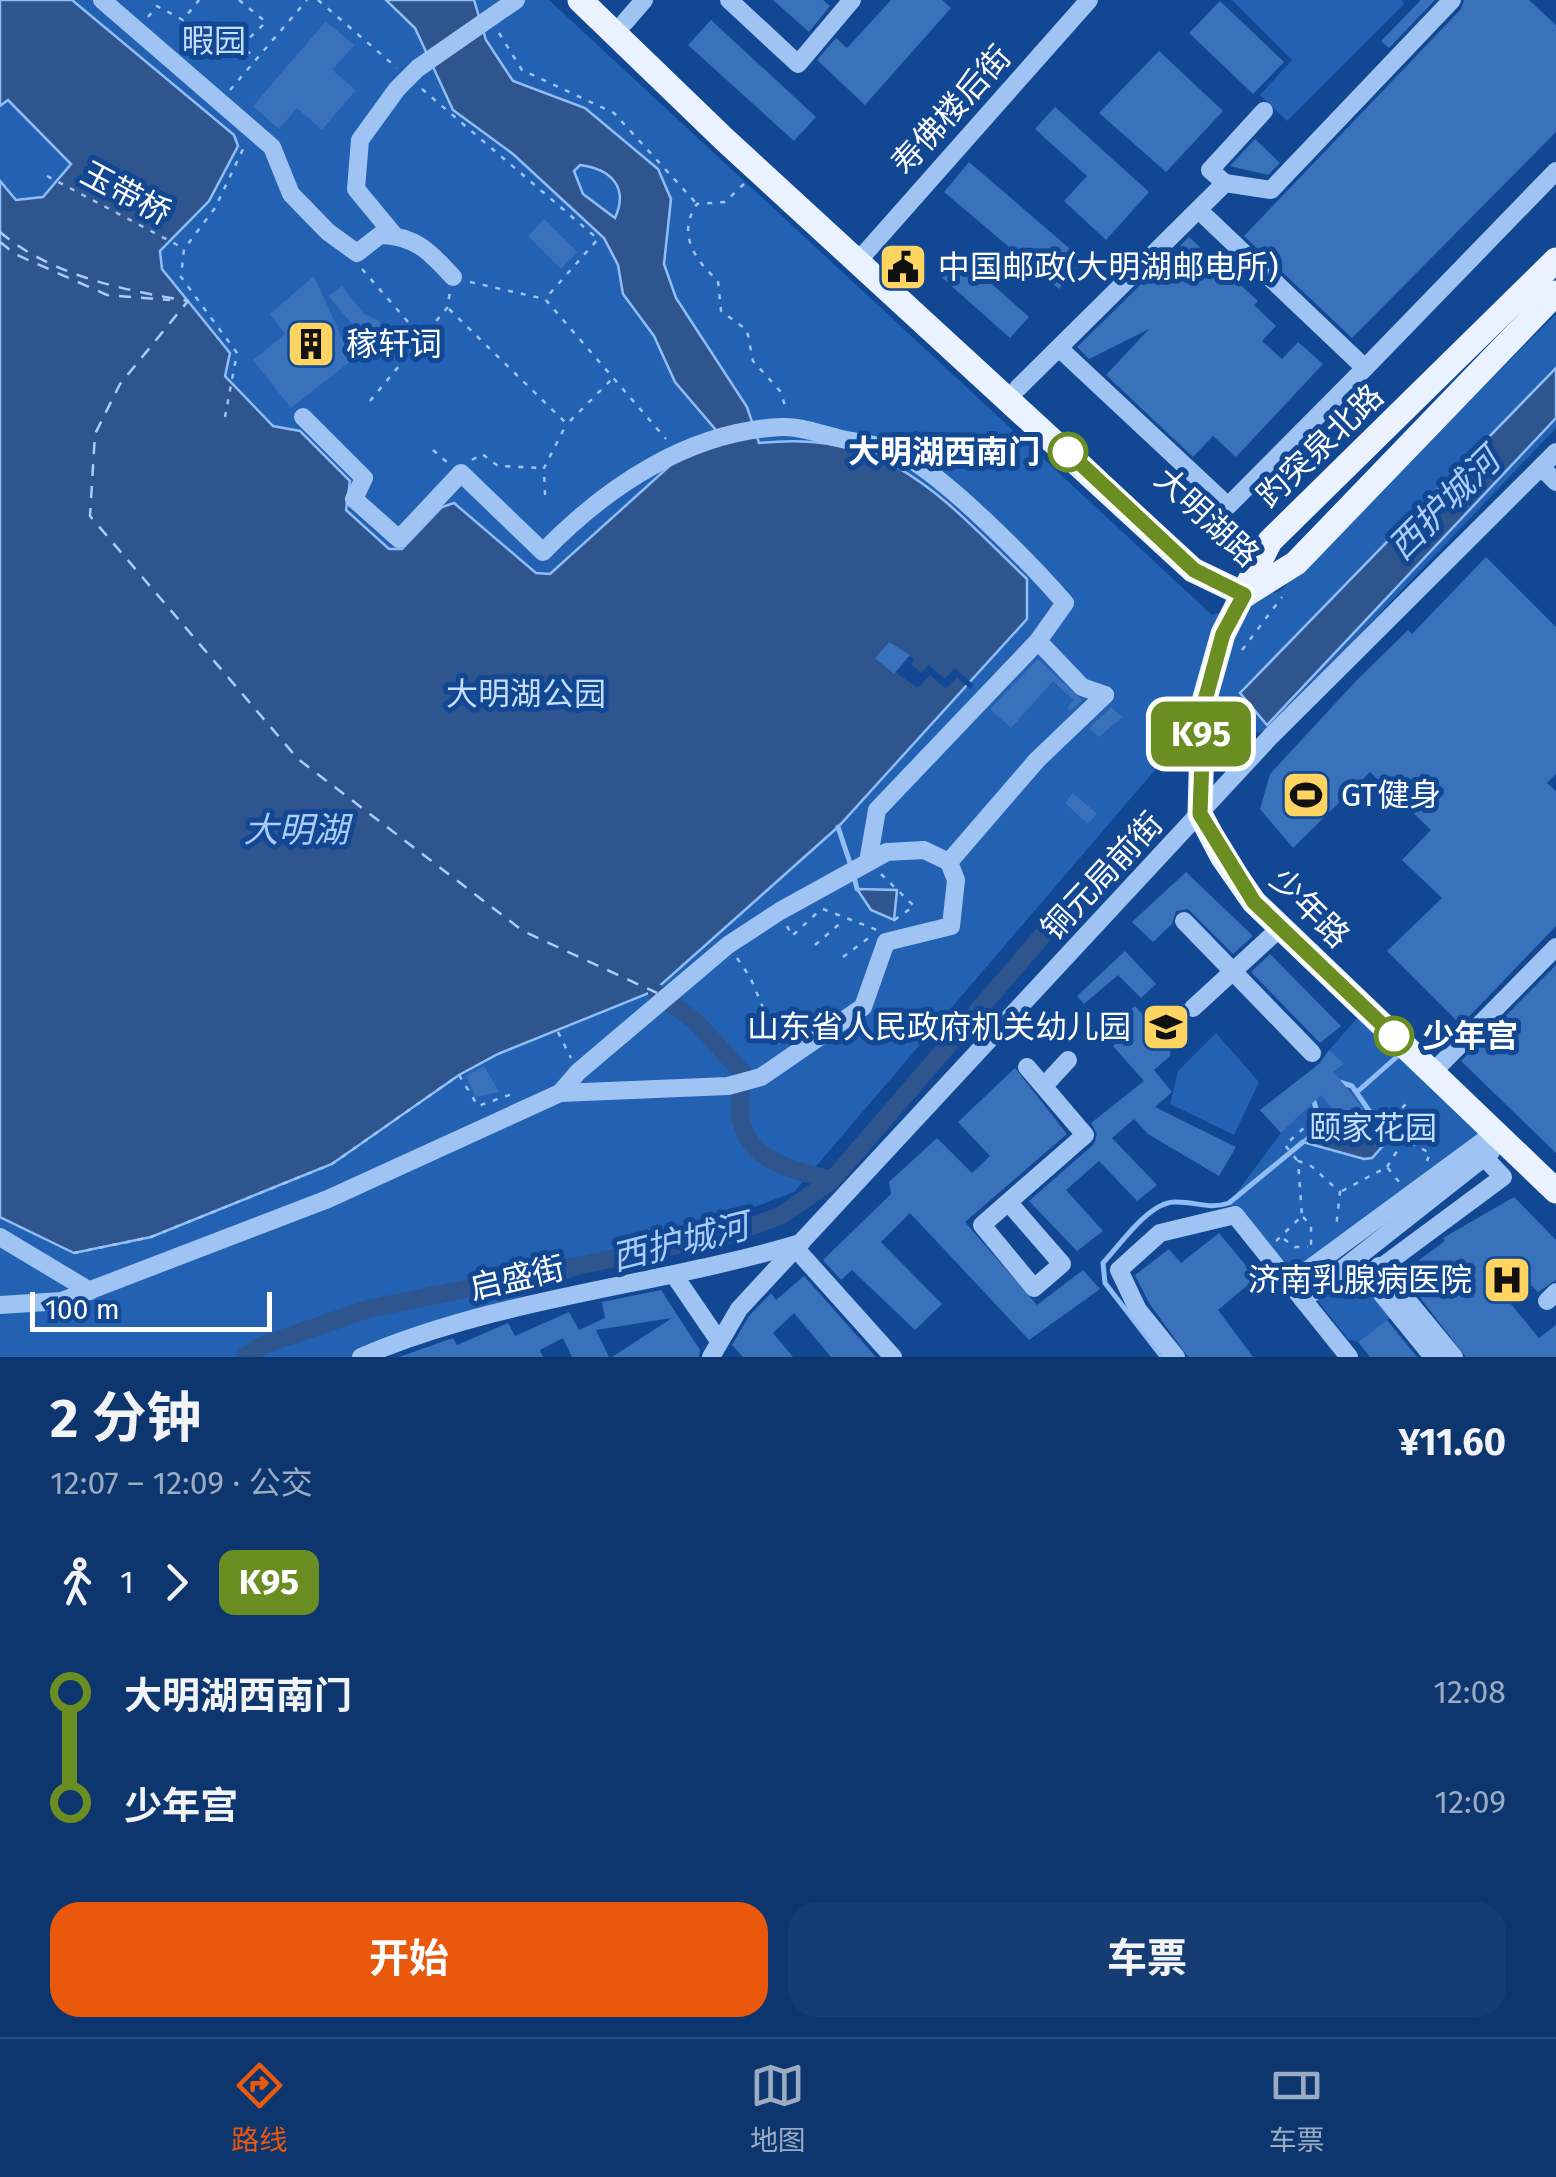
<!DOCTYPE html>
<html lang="zh">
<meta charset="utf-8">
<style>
body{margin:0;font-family:"Fira Sans","Noto Sans SC",sans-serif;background:#163d73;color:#f1f3f6;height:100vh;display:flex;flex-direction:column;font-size:38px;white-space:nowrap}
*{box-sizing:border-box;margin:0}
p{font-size:32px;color:#9aabc2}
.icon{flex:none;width:55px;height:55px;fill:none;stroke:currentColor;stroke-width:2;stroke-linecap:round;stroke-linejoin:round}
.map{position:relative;height:1357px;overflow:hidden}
.sheet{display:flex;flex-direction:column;background:#0d356e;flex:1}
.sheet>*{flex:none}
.badge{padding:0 20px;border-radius:15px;font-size:35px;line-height:65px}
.scale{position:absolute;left:30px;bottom:25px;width:242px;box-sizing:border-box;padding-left:10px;border:5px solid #fff;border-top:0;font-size:28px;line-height:35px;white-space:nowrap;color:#fff;-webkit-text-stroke:8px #114793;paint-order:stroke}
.map>.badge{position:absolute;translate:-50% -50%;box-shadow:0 0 0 5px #fff}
.legs{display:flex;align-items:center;gap:15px;height:110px;padding:0 50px;font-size:32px}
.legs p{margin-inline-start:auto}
.head{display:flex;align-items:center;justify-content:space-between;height:170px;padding:0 50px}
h1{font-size:55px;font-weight:700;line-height:75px}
.action{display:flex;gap:20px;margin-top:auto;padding:20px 50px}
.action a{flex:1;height:115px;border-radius:30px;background:#ea580c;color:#fff;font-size:40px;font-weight:700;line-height:115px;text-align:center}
.action a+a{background:#163d73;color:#f1f3f6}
ul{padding:0 50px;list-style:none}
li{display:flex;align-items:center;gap:35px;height:110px;font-size:38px}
li i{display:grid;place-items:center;width:15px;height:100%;margin:0 12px;background:currentColor}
li i::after{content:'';width:25px;height:25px;margin:-12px;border:8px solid;border-radius:50%;background:#0d356e}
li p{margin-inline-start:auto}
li:first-child i{background:linear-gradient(#0000 50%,currentColor 0)}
li:last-child i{background:linear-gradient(currentColor 50%,#0000 0)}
.dock{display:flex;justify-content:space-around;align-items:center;height:140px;border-top:2px solid #2d5081;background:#0d356e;font-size:28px;color:#9aabc2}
.dock a{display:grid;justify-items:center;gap:5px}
.dock .on{color:#ea580c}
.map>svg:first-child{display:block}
.green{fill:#2361b2}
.water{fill:#2e558e;stroke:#90bdf6;stroke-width:2.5;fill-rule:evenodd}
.pier{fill:#114793}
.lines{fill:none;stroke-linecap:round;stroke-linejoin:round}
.stream{stroke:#90bdf6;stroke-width:5}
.canal{stroke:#2e558e;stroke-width:18}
.ferry{stroke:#abcdfa;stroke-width:2.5;stroke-dasharray:12 10;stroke-linecap:butt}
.building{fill:#3a71bb}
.path{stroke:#9fc3f3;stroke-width:2.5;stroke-dasharray:5 8;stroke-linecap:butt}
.minor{stroke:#9fc3f3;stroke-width:18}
.major{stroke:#eaf2ff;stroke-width:25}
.line-1-casing{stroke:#fff;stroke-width:22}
.line-1{stroke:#6b8e23;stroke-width:15}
.stop-1-dot{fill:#fff;stroke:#6b8e23;stroke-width:5}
.labels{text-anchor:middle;stroke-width:10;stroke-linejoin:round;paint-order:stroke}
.park-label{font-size:32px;fill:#c6defd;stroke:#114793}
.street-label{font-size:32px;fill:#fff;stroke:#114793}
.poi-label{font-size:32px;fill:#fff;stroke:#114793;text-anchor:start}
.stop-label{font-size:32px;font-weight:bold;fill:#fff;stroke:#114793;text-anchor:end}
.water-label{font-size:35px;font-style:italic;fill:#abcdfa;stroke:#114793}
</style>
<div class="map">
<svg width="1556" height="1357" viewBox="0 0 1556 1357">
<rect width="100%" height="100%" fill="#114793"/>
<!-- green -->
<g class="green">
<polygon points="0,0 549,0 1212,615 1281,590 1556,314 1556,428 1268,731 1178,743 794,1192 363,1357 0,1357"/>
<polygon points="1232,0 1401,0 1404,4 1287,121 1260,95 1292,60"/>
<polygon points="1360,1015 1480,1133 1293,1270 1229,1203 1281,1133 1307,1108 1301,1100 1343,1065 1329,1050"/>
<polygon points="1216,1033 1259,1082 1234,1135 1170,1104 1178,1071"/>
<polygon points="1356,1270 1391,1317 1358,1342 1348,1339 1317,1300"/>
</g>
<!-- water -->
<g class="water">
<path d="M0 0H72L234 135 238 146 209 201 160 251 162 269 230 353 225 376 273 426 300 431 350 481 346 510 389 549H402L442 507 454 503 536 573 550 574 685 452 727 443 675 382 654 336 623 294 618 265 604 238 513 154 453 110 415 28 386 0H474L486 40 513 81 585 108 658 169 671 199 664 264 676 298 747 407 759 443C890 429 941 497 1027 579V619L838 827 654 991 498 1054 459 1075 332 1164 151 1237 74 1253 0 1217V181L16 200 43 197 71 164 8 100 0 106ZM580 165C611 169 629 187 615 218L583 194 574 171Z"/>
<polygon points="1556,368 1556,418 1267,725 1240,693"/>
<polygon points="857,889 897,890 894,920 871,910"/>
<polygon points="1320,1123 1337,1127 1352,1140 1370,1138 1379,1131 1390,1138 1372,1158 1364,1159 1303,1142"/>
</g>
<!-- pier -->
<polygon class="pier" points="889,642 915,660 911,664 921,673 929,665 945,679 955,668 974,685 970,689 957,677 946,689 930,675 918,688 875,658"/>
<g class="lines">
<!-- stream -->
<g class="stream">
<polyline points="838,827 851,866"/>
<polyline points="854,877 857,889"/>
<polyline points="1336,1081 1352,1086 1383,1131"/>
<polyline points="1357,1092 1400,1054"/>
<polyline points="1313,1098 1320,1123"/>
<path d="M1162 1357 1105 1283 1103 1263C1120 1245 1148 1203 1174 1202 1194 1201 1209 1210 1229 1203L1303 1142"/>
</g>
<!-- canal -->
<g class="canal">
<path d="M657 993 695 1021 744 1074C726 1150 767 1164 832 1180"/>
<polyline points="245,1357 263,1345 368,1309 727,1235 780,1216 832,1180 1136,827"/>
</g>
<!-- ferry -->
<g class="ferry">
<path d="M0 232C52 276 124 290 188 301L120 384 95 434 90 516 298 759 523 931 657 993"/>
<polyline points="0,242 15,254 107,295 170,300"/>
</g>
</g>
<!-- building -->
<g class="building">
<polygon points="773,0 823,0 830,6 809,32"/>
<polygon points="891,0 942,0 951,8 865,105 817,60 836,38 847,48"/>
<polygon points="1421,0 1435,0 1389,48 1381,41"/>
<polygon points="1464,0 1529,0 1556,25 1556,132 1352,338 1244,236 1461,9"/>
<polygon points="1220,1 1284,62 1253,94 1189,33"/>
<polygon points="711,20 816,117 794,141 688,45"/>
<polygon points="326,21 354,45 332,70 356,90 322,130 297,108 279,129 253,106"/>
<polygon points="1159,51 1223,111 1166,172 1099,113"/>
<polygon points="1055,107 1149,192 1106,240 1064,201 1087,176 1035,129"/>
<polygon points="1255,139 1280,163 1268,175 1230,166"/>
<polygon points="969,162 1083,260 1059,289 944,192"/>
<polygon points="544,219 577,252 561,269 528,236"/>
<polygon points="1189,237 1258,301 1254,305 1276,326 1262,341 1282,359 1298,342 1323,364 1236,457 1213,436 1193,457 1106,375 1149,329 1089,359 1077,347"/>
<polygon points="957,253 1029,317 1010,338 938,274"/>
<polygon points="314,276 352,360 291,408 253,360 285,334 270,314"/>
<polygon points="342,286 364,314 378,320 395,341 377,355 329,296"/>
<polygon points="1486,557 1556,627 1556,774 1547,783 1556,791 1556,926 1461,1025 1387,951 1442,898 1402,860 1431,830 1370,772 1293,848 1260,809 1270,774 1356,681 1408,630 1412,634"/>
<polygon points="889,642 910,655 894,674 875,658"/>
<polygon points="1038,659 1082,700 1070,711 1067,708 1074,700 1053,681 1011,728 990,709"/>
<polygon points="1111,707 1122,717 1099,737 1089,728"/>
<polygon points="1073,793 1097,814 1088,824 1065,803"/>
<polygon points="1186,872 1253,936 1233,954 1188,909 1176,911 1172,924 1153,942 1132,922"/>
<polygon points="1125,951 1156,984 1141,998 1118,975 1084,1004 1077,996"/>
<polygon points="1270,954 1341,1026 1320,1043 1251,972"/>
<polygon points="1556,965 1556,1153 1461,1061"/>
<polygon points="1135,1006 1171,1048 1170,1056 1154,1070 1172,1092 1155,1107 1236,1147 1219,1176 1148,1134 1134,1119 1112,1138 1157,1185 1137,1201 1099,1161 1066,1190 1103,1231 1077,1251 1029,1201 1094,1144 1097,1134 1091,1123 1144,1081 1113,1046 1123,1037 1119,1019"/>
<polygon points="1329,1050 1344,1064 1334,1072 1368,1115 1349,1130 1321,1095 1281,1133 1260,1110 1320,1063"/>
<polygon points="484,1066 499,1092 476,1097 466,1076"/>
<polygon points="1015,1068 1067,1134 965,1222 1037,1305 1083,1270 1100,1289 1029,1340 910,1213 881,1242 942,1304 915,1330 852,1270 841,1280 823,1260 891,1194 889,1182 937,1138 972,1173 990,1156 958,1122"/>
<polygon points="1514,1197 1556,1240 1556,1280 1538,1292 1517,1271 1496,1286 1539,1338 1556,1325 1556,1357 1466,1357 1401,1273 1445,1241 1443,1238"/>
<polygon points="1219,1233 1256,1278 1218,1310 1253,1357 1188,1357 1149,1303 1135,1275 1169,1249 1181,1263"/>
<polygon points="804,1276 876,1357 831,1357 794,1313 773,1333 793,1357 743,1357 732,1345 749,1316 771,1293 776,1300"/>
<polygon points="661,1290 700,1350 699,1357 612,1357 672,1318 596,1330 609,1357 572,1357 563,1338 540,1350 543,1357 399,1357 453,1338 457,1345 508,1323 515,1336 569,1312 579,1330 605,1318 602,1302"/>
<polygon points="1387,1320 1417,1357 1370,1357 1358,1342"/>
</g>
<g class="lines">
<!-- path -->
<g class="path">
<polyline points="239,0 266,22 240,47 256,57"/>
<polyline points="318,0 397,68"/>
<polyline points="148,17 157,6 183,20 199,0"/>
<polyline points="499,33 522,70 614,113 696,203"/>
<polyline points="422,89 598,239 545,299"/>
<polyline points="230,90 307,0"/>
<polyline points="47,176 183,248"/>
<path d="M744 184 725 202 697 204C676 234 696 261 718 281L721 311 747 330 753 361 780 391 786 408"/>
<polyline points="362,269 422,338"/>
<polyline points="470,282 545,299 666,439"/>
<polyline points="449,309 567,424 614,377"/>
<polyline points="370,401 447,308 450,292"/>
<polyline points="225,417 237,353 181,277 184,249 215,208 245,145"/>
<polyline points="433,450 448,463"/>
<polyline points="472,460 482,454 498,466 544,468"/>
<polyline points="545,495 544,468 566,425"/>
<polyline points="1242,650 1282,597"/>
<polyline points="881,874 914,906 893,921"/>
<polyline points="823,909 877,930"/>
<polyline points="787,926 792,936 818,912"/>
<polyline points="815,945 844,920"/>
<polyline points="843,957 870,937"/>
<polyline points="737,958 750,977 779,1045"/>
<polyline points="558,1032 571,1058"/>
<polyline points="1403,1139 1391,1119 1408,1102"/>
<polyline points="1297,1160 1285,1145 1314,1119 1330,1115 1351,1132 1391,1119"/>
<polyline points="1387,1167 1404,1140 1430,1153 1427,1161"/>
<polyline points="1342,1191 1387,1167 1399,1182"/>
<polyline points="1303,1217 1311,1225 1311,1246"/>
<polyline points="1284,1239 1295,1247 1308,1247"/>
<polyline points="1276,1241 1302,1216 1298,1161 1310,1165 1340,1192 1336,1228"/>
<polyline points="74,1253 151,1237 332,1164 459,1075 478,1106 515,1093"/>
</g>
<!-- minor -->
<g class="minor">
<path d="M102 0 272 147 291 194 328 232 357 253 380 235C416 236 430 252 453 277"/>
<polyline points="729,0 798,64 852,0"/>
<polyline points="625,22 644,0"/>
<polyline points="1225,183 1210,170 1264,111"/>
<polyline points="394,235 356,189 360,140 397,89 418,68 516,0"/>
<polyline points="859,260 1089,0"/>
<polyline points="1060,349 1228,506 1365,368 1206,217"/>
<polyline points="1365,368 1556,171"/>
<polyline points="1018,388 1225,183 1271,190 1452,0"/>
<path d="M303 417 364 478 354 499 399 539 461 473 543 552C606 487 689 431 782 427 801 426 823 435 842 439 859 443 878 444 894 451 938 468 1032 565 1065 603L1038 641 1082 687 1105 695"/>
<polyline points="1541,467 1556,482"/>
<polyline points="868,862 877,810 1038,641"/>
<polyline points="1184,921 1312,1053"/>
<polyline points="1193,1008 1280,928"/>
<polyline points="1432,1073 1556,947"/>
<polyline points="1044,1086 1068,1060"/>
<polyline points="560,1093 728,1086 761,1077 863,1007 886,942 951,926 956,880 949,862"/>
<polyline points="1009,1203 1062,1264 1034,1288 982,1225 1085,1135 1027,1067"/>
<polyline points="0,1237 90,1291"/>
<polyline points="797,1250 893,1357"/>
<polyline points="1379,1266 1454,1357"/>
<polyline points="674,1275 719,1341"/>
<polyline points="1290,1283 1494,1133"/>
<polyline points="1303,1300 1491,1152"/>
<polyline points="1547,1301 1556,1292"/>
<polyline points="0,1305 62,1301 328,1199 560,1093 578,1072 728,945 780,911 887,852 924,850 949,862 1037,760 1105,695"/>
<path d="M361 1357C501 1297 656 1286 801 1243"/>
<polyline points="711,1357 739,1309 1271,736 1556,452"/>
<polyline points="1176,1357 1138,1310 1119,1270 1160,1233 1235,1215 1349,1357"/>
<polyline points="1433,1357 1368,1277 1503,1177 1484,1157"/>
</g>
<!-- major -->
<g class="major">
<polyline points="580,0 724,139 1193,570 1245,595"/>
<polyline points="1556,260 1270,541 1223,634 1203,705 1200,814 1222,856 1254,902 1556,1191"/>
<polyline points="1245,595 1296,563 1556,293"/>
</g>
</g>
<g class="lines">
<!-- line-1 casing -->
<g class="line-1-casing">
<polyline id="line-1" points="1068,452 1194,570 1244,595 1223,634 1204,704 1200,814 1254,902 1394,1036"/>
</g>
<!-- line-1 -->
<use href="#line-1" class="line-1"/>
</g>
<!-- icons -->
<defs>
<g id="civic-square" transform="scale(2.5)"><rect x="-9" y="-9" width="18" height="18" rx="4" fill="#ffd460" stroke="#114793"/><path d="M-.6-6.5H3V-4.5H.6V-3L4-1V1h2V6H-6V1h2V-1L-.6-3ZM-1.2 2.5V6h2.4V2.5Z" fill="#111"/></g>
<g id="building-square" transform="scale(2.5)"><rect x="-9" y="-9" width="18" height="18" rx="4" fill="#ffd460" stroke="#114793"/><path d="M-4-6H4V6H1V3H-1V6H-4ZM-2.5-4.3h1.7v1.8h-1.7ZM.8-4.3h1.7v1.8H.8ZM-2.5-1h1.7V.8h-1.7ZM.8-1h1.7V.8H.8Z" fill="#111"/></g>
<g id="stadium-square" transform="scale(2.5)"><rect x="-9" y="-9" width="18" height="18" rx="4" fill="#ffd460" stroke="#114793"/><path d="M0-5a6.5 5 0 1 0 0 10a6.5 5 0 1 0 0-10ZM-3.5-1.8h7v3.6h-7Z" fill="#111"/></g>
<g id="school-square" transform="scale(2.5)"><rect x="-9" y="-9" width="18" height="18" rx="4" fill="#ffd460" stroke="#114793"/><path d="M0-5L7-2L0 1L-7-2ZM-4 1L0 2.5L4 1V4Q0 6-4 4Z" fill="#111"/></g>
<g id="hospital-square" transform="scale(2.5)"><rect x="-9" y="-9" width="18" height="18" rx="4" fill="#ffd460" stroke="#114793"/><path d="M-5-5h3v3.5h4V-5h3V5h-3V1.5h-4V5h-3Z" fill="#111"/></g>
</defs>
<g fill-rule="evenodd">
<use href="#civic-square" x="903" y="267"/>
<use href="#building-square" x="311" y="344"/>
<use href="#stadium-square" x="1306" y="795"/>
<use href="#school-square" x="1166" y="1027"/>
<use href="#hospital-square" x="1507" y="1280"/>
</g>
<!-- markers -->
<g class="stop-1-dot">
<circle cx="1068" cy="452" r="18"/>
<circle cx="1394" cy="1036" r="18"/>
</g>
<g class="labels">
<!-- park labels -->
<g class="park-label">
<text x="214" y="52">暇园</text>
<text x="526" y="705">大明湖公园</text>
<text x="1373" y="1139">颐家花园</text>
</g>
<!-- street labels -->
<g class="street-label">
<text transform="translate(951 110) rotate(-48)" y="11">寿佛楼后街</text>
<text transform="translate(126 193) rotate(28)" y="11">玉带桥</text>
<text transform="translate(1320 446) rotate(-44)" y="11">趵突泉北路</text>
<text transform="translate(1207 517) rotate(43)" y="11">大明湖路</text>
<text transform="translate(1102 876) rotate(-47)" y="11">铜元局前街</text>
<text transform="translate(1310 908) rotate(45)" y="11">少年路</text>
<text transform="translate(517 1278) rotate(-13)" y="11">启盛街</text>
</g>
<!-- poi labels -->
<g class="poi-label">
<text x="938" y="278">中国邮政(大明湖邮电所)</text>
<text x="346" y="355">稼轩词</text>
<text x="1341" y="806">GT健身</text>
<text x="1131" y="1038" text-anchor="end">山东省人民政府机关幼儿园</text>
<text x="1472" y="1291" text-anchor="end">济南乳腺病医院</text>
</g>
<!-- stop labels -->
<g class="stop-label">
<text x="1040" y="463">大明湖西南门</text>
<text x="1422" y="1047" text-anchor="start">少年宫</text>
</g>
<!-- water labels -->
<g class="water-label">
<text transform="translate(1444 504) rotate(-45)" y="12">西护城河</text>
<text x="296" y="842">大明湖</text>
<text transform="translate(680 1242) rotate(-14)" y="12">西护城河</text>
</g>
</g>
</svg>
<div class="scale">100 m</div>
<b class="badge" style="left:1201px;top:734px;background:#6b8e23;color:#fff">K95</b>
</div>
<section class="sheet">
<div class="head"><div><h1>2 分钟</h1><p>12:07 – 12:09 · 公交</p></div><b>¥11.60</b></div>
<div class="legs"><svg class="icon" aria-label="walk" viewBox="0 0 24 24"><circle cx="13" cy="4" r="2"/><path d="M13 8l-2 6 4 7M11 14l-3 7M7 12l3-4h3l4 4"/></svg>1<svg class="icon" aria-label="forward" viewBox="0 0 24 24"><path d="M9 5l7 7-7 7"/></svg><b class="badge" style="background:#6b8e23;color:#fff">K95</b></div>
<ul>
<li><i style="color:#6b8e23"></i><b>大明湖西南门</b><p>12:08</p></li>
<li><i style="color:#6b8e23"></i><b>少年宫</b><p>12:09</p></li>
</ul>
<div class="action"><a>开始</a><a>车票</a></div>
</section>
<nav class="dock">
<a class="on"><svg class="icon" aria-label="directions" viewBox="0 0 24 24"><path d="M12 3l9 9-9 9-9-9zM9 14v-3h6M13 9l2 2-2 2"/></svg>路线</a>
<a><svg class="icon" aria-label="map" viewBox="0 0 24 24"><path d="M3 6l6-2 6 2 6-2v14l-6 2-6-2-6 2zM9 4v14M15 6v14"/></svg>地图</a>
<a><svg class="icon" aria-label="tickets" viewBox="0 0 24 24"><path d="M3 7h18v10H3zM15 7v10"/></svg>车票</a>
</nav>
